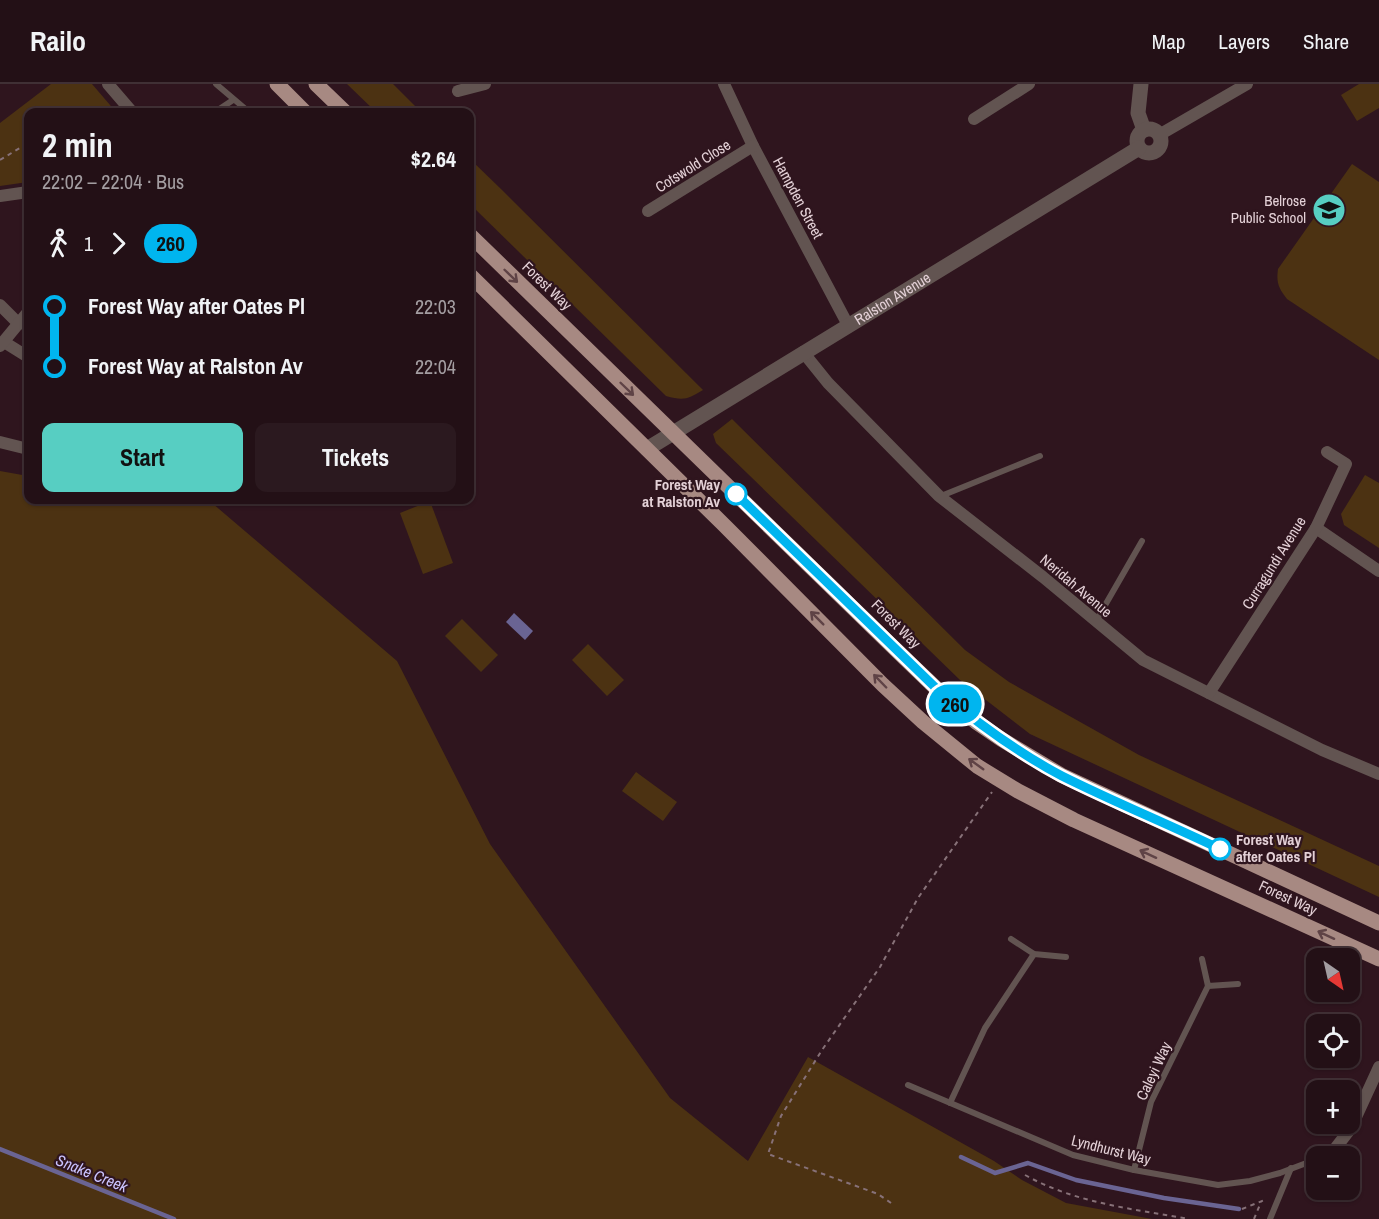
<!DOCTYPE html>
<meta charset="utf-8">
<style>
body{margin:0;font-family:"Archivo Narrow",sans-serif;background:#2b191f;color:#f1f3f6;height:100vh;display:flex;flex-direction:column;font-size:22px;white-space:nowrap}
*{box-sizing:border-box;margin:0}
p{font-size:20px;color:#a39da1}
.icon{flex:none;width:33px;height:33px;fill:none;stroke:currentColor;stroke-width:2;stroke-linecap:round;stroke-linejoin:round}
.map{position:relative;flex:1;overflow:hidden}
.panel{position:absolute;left:24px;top:24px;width:450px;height:396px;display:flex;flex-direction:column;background:#231016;border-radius:12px;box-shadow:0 2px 4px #0004,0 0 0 2px #403035}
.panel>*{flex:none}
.badge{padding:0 12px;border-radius:20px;font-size:21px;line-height:39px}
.needle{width:39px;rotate:146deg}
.tools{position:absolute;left:1306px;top:864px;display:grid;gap:12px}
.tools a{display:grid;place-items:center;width:54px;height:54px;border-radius:12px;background:#231016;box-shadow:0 2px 4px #0004,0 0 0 2px #403035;font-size:30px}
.map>.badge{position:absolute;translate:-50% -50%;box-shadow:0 0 0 3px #fff}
.legs{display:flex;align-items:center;gap:9px;height:66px;padding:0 18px;font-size:20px}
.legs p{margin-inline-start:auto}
.headline{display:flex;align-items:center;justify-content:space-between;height:102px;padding:0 18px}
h1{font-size:33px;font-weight:700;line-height:45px}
.cta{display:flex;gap:12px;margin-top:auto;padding:12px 18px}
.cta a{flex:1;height:69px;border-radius:12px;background:#57cec2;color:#111;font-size:24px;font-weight:700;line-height:69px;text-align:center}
.cta a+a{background:#2b191f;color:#f1f3f6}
ul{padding:0 18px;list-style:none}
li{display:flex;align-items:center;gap:21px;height:60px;font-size:22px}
li i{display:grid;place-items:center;width:9px;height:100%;margin:0 8px;background:currentColor}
li i::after{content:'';width:15px;height:15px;margin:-8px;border:4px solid;border-radius:50%;background:#231016}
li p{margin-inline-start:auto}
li:first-child i{background:linear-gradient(#0000 50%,currentColor 0)}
li:last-child i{background:linear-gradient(currentColor 50%,#0000 0)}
header{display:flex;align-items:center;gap:36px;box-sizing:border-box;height:84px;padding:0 30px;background:#231016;border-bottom:2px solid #403035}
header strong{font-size:28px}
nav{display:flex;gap:33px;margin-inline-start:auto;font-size:21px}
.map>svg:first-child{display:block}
.green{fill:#4c3212}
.water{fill:#6a6493}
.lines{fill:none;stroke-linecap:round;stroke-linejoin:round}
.stream{stroke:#6a6493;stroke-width:4.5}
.path{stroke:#877178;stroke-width:2;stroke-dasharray:4.5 4.5;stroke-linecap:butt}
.service{stroke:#625451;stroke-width:6}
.minor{stroke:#625451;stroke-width:12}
.tertiary{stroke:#625451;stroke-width:15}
.primary{stroke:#a78982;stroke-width:15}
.oneway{stroke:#5f4346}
.line-1-casing{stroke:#fff;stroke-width:14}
.line-1{stroke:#00b5ef;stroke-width:9}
.stop-1-dot{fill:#fff;stroke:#00b5ef;stroke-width:3}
.labels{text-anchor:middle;stroke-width:4.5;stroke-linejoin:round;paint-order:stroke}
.street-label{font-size:15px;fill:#e4d1d7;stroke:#2f151e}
.poi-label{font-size:15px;fill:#e4d1d7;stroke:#2f151e;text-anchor:end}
.stop-label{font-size:15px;font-weight:bold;fill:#e4d1d7;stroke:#2f151e;text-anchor:end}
.water-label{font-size:16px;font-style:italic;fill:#cac3fe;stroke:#2f151e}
</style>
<header>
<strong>Railo</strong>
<nav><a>Map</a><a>Layers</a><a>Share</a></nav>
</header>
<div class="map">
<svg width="1379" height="1135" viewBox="0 0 1379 1135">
<rect width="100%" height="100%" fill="#2f151e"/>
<!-- green -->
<g class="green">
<polygon points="51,0 92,0 116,28 28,28 28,98 0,102 0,39"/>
<polygon points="347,0 393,0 421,28 376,28"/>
<polygon points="1359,0 1379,0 1379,24 1357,37 1341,11"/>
<path d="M470 75 503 107 703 306C688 315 684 317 666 312L470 120Z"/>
<path d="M1352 80 1379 98V276L1287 215C1279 205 1276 199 1278 185Z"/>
<polygon points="732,335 965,566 1009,598 1139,671 1379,782 1379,813 1030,650 960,596 716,359 713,350"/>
<polygon points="0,387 28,392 28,416 187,416 212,419 397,577 490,760 670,1014 748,1077 808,973 994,1077 1022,1096 1066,1119 1152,1135 0,1135"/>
<polygon points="1365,391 1379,399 1379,464 1344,441 1341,430"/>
<polygon points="430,417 453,479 423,490 400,429"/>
<polygon points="462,535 498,571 481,588 445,552"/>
<polygon points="588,560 624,596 607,612 572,576"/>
<polygon points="636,688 677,718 663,737 622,707"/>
</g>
<!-- water -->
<polygon class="water" points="514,529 533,547 525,556 506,538"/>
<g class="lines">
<!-- stream -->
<g class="stream">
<polyline points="0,1065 174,1135"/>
<polyline points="961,1073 995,1089 1028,1079 1076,1096 1164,1114 1239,1125"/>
</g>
<!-- path -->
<g class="path">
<polyline points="98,28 103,26"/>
<polyline points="0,76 28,59"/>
<path d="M1025 1091C1075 1119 1133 1125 1189 1135"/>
<polyline points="891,1119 878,1110 768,1070 781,1032 822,966 880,883 918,814 992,708"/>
<polyline points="1242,1125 1267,1115"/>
<polyline points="1254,1135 1261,1118"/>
</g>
<!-- service -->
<g class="service">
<polyline points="216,0 249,28"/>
<polyline points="215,28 233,16"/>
<polyline points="941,412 1040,372"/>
<polyline points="1096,537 1142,457"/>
<polyline points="1011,855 1034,870 1066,873"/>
<polyline points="1202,875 1208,902 1238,900"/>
<polyline points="908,1001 1073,1071 1134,1086 1218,1101 1250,1097 1280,1089 1317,1075"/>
<polyline points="950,1019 985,944 1034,870"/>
<polyline points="1134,1086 1151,1018 1208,902"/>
<polyline points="1270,1135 1291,1084"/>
</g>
<!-- minor -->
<g class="minor">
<polyline points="108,0 132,28"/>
<polyline points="724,0 753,62 848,241"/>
<polyline points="458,7 485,0"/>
<polyline points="974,35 1029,0"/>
<polyline points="1159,51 1247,0"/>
<polyline points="0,112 28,108"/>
<polyline points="648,127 753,62"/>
<polyline points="0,221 19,240"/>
<polyline points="4,258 28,273"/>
<polyline points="0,262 28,228"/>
<polyline points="803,268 828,299 939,412 1043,493 1143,576 1322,666 1379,690"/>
<polyline points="0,358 28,365"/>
<polyline points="1316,444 1379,487"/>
<polyline points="1209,609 1316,444 1346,380 1327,368"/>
<polyline points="1331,1070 1351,1044 1379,983"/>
</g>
<!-- tertiary -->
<g class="tertiary">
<polyline points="1141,0 1138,29 1144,46"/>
<circle cx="1149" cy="57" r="12"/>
<path id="s1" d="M647 365 1139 64"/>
</g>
<!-- primary -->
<g class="primary">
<polyline points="277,0 305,28"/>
<polyline points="316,0 345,28"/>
<polyline points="470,151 893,563 941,609 976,638 1001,655 1061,691 1379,839"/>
<polyline points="470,191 724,441 883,601 923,638 977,682 1018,707 1074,736 1379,875"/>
</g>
</g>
<!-- one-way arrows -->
<defs><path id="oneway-shaft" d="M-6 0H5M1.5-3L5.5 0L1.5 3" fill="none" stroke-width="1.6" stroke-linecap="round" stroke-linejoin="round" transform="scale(1.5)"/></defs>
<g class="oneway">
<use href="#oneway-shaft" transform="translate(511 192) rotate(44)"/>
<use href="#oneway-shaft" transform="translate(627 305) rotate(44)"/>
<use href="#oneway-shaft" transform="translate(817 534) rotate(-135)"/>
<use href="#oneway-shaft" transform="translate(880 597) rotate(-134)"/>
<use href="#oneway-shaft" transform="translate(976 680) rotate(-144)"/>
<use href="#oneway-shaft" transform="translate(1148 770) rotate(-155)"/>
<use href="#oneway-shaft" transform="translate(1326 851) rotate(-155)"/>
</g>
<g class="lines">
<!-- line-1 casing -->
<g class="line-1-casing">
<path id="line-1" d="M736 410 941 609C979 640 1018 669 1062 692 1114 718 1168 740 1220 765"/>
</g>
<!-- line-1 -->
<use href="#line-1" class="line-1"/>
</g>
<!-- icons -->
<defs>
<g id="school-disc" transform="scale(1.725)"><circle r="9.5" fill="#57cec2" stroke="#2f151e"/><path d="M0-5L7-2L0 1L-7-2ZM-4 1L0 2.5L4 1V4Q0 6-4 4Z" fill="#111"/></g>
</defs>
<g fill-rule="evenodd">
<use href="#school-disc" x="1329" y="126"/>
</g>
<!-- markers -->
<g class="stop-1-dot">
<circle cx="736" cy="410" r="10"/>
<circle cx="1220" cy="765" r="10"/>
</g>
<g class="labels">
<!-- street labels -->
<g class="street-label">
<text transform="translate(693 82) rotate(-32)" y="5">Cotswold Close</text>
<text transform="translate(798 114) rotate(62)" y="5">Hampden Street</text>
<text transform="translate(547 202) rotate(44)" y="5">Forest Way</text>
<text dy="5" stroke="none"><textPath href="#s1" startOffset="288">Ralston Avenue</textPath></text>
<text transform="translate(1274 479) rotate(-58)" y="5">Curragundi Avenue</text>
<text transform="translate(1076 502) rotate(40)" y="5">Neridah Avenue</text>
<text transform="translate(896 540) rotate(45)" y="5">Forest Way</text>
<text transform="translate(1288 814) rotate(25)" y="5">Forest Way</text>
<text transform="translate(1154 987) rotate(-65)" y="5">Caleyi Way</text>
<text transform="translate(1111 1066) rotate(14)" y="5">Lyndhurst Way</text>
</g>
<!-- poi labels -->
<g class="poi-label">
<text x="1306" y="122">Belrose<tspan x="1306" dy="17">Public School</tspan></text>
</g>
<!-- stop labels -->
<g class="stop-label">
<text x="720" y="406">Forest Way<tspan x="720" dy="17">at Ralston Av</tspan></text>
<text x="1236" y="761" text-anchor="start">Forest Way<tspan x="1236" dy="17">after Oates Pl</tspan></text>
</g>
<!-- water labels -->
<g class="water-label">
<text transform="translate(92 1089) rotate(22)" y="6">Snake Creek</text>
</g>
</g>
</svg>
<div class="tools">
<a><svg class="needle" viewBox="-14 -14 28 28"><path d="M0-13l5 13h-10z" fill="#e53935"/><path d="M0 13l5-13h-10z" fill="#a39da1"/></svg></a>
<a><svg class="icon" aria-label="locate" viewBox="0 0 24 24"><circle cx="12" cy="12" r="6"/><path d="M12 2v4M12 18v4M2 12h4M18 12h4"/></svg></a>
<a>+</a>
<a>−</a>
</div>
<b class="badge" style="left:955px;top:620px;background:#00b5ef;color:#111">260</b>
<section class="panel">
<div class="headline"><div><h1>2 min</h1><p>22:02 – 22:04 · Bus</p></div><b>$2.64</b></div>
<div class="legs"><svg class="icon" aria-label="walk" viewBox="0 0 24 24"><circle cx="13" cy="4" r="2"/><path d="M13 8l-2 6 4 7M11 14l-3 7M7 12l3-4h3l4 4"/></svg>1<svg class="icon" aria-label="forward" viewBox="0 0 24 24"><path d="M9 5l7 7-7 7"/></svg><b class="badge" style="background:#00b5ef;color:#111">260</b></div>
<ul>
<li><i style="color:#00b5ef"></i><b>Forest Way after Oates Pl</b><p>22:03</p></li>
<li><i style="color:#00b5ef"></i><b>Forest Way at Ralston Av</b><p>22:04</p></li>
</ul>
<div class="cta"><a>Start</a><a>Tickets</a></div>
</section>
</div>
